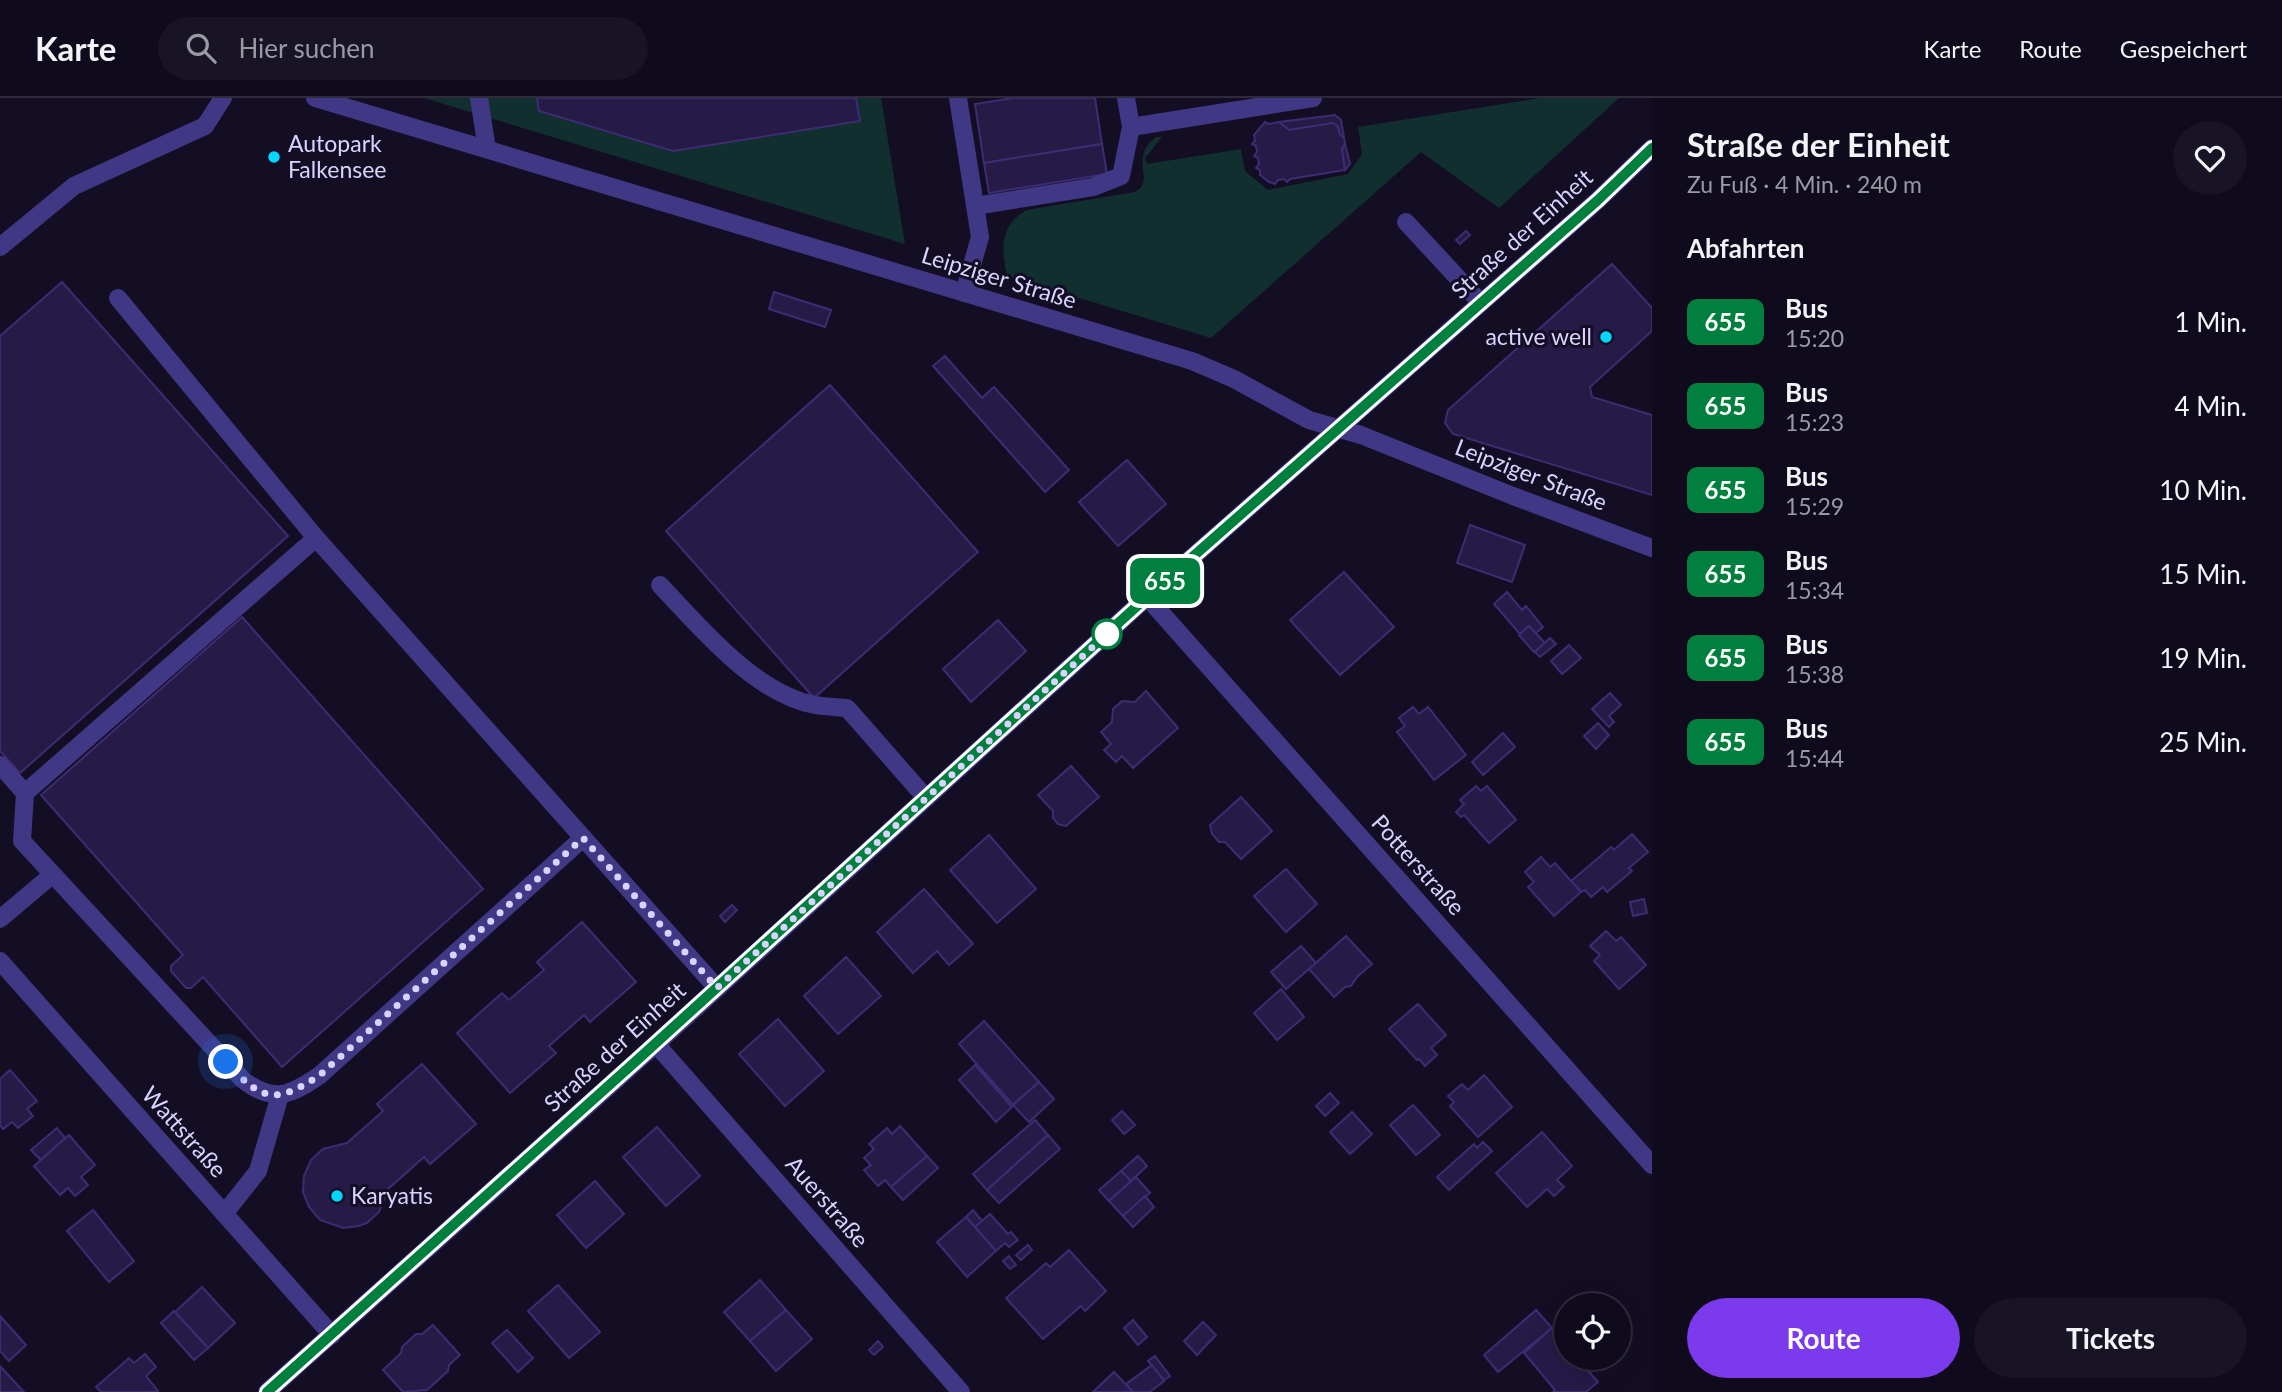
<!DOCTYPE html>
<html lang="de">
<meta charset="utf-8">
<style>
body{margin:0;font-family:Lato,sans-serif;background:#181325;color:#f1f3f6;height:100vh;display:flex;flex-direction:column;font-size:26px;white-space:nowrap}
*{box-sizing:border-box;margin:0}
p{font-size:23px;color:#9b9aa3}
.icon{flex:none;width:38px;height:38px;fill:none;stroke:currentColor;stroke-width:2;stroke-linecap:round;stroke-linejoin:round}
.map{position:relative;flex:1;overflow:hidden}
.details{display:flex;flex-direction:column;background:#0f0a1c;width:630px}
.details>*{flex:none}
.badge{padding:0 14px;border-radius:10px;font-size:24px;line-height:46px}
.fabs{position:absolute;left:1554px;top:1195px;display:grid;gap:14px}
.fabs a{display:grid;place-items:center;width:77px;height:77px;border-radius:50%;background:#0f0a1c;box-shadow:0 7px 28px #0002,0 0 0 2px #2f2b3b;font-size:35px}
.you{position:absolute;width:35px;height:35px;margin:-18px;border:5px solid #fff;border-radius:50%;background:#1a73e8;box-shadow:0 0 0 10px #1a73e833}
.map>.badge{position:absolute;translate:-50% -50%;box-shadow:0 0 0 4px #fff}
h2{padding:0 35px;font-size:26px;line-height:63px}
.round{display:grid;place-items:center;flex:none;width:74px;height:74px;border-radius:37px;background:#181325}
.headline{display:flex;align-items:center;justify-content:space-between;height:119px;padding:0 35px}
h1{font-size:33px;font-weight:700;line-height:52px}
.primary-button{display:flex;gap:14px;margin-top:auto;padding:14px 35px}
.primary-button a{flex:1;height:80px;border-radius:42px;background:#7c3aed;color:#fff;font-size:28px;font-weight:700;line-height:80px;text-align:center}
.primary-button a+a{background:#181325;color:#f1f3f6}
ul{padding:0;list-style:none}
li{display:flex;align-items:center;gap:21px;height:84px;padding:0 35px}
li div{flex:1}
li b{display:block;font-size:26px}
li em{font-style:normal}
li .badge{min-width:77px;font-weight:700;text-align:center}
header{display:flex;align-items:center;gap:42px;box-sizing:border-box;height:98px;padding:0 35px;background:#0f0a1c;border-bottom:2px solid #2f2b3b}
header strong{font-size:33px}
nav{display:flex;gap:38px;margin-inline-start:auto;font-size:24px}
.search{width:490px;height:63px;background:#181325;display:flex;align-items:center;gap:18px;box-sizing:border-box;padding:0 24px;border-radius:38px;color:#9b9aa3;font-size:26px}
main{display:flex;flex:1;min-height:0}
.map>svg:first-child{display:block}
.green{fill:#112f2f}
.building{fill:#261a47;stroke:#3e2c73;stroke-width:2}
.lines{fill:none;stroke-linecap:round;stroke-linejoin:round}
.minor{stroke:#403885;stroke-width:18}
.line-casing{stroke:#fff;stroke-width:16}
.line{stroke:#007f3e;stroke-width:10}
.walk{stroke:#dad3ff;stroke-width:7;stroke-dasharray:0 12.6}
.poi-dot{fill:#00d6fe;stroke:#140e25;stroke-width:2.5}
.stop-dot{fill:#fff;stroke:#007f3e;stroke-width:3.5}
.labels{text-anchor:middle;stroke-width:6;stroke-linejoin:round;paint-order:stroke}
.poi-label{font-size:23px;fill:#dad3ff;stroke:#140e25;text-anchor:start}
.street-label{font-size:23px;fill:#dad3ff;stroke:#140e25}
</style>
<header>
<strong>Karte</strong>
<div class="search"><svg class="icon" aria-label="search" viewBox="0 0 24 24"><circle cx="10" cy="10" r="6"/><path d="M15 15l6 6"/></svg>Hier suchen</div>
<nav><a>Karte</a><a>Route</a><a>Gespeichert</a></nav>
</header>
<main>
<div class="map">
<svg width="1652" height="1294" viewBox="0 0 1652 1294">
<rect width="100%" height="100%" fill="#140e25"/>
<!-- green -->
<g class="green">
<polygon points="424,0 881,0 905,146"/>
<path d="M1540 0H1619L1499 110 1421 54 1211 240 1007 178C1002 152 998 128 1027 112L1135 94C1157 81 1127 62 1156 39H1162L1145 60 1147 66 1241 51 1245 73 1268 92 1348 76 1362 56 1358 29Z"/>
</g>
<!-- building -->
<g class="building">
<polygon points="537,0 856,0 860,23 673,53 539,13"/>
<polygon points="1013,0 1095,0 1102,46 984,65 975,6"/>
<polygon points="1335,17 1341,22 1344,40 1340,37 1338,29 1333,25 1289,32 1279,24"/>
<polygon points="1265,24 1269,26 1279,24 1289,32 1333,25 1338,29 1340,37 1344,40 1345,46 1342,51 1345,72 1290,81 1287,84 1284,81 1278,82 1275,86 1269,84 1260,77 1260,72 1256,70 1259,66 1258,60 1254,58 1257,54 1256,48 1252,46 1255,43 1254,37"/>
<polygon points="1102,46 1107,76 989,95 984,65"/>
<polygon points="1345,46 1350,66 1345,72 1342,51"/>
<polygon points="1466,133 1470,137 1460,146 1456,142"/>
<polygon points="1612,166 1652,210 1652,233 1590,289 1592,299 1652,317 1652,397 1453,336 1445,325 1448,312"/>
<polygon points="62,184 288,438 20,675 0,653 0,238"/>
<polygon points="774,194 831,212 825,229 769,211"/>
<polygon points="945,258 982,300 994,289 1069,372 1045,394 933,268"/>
<polygon points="830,287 978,454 814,600 666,433"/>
<polygon points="1127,362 1166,406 1118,448 1079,404"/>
<polygon points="1470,427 1525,447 1512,484 1457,465"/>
<polygon points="1344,474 1394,529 1340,577 1290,522"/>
<polygon points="1507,494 1522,512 1526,508 1543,529 1536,535 1529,528 1520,536 1494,506"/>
<polygon points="242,519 483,791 282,969 203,879 191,890 186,890 171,873 171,868 183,857 41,697"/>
<polygon points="998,522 1026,553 971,604 943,571"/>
<polygon points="1529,528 1545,545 1534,554 1519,537"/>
<polygon points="1550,540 1556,546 1540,559 1535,554"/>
<polygon points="1569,547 1581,560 1562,576 1551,563"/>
<polygon points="1146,593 1178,630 1133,670 1122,658 1116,664 1104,652 1111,646 1101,634 1112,624 1113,611 1122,603 1135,604"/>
<polygon points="1610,595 1621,607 1609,618 1614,624 1609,629 1592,611"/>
<polygon points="1413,609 1419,616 1428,609 1466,657 1434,682 1397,634 1405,628 1399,620"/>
<polygon points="1598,625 1609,637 1596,651 1584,638"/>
<polygon points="1503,635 1515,649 1483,677 1472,664"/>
<polygon points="1071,668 1099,699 1066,728 1058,726 1053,720 1053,713 1038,697"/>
<polygon points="1476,688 1481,693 1487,688 1516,722 1489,745 1464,717 1461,719 1456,714 1464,706 1460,702"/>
<polygon points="1241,699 1272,733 1241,761 1225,744 1219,744 1212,736 1210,727"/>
<polygon points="1632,736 1648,754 1629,770 1632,773 1607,794 1603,789 1591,799 1585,792 1581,794 1571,783 1611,749 1614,752"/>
<polygon points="989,737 1036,791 997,825 950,772"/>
<polygon points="1541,759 1550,769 1555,765 1581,794 1554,818 1528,789 1534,784 1525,774"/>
<polygon points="1286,771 1317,806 1286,834 1254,798"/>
<polygon points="924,791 973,846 949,867 937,853 913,875 877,834"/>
<polygon points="1644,801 1647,815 1633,818 1630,804"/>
<polygon points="732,807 737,812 725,824 720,818"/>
<polygon points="582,824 636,884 590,924 584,917 549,948 556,955 510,995 457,935 502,895 509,902 544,872 537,864"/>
<polygon points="1606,833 1616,843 1621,839 1646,867 1619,891 1594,863 1600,857 1590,848"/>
<polygon points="1346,838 1372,866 1357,879 1351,888 1345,889 1334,899 1309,871"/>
<polygon points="1301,848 1316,865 1286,891 1271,874"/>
<polygon points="846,859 881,898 838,936 804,898"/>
<polygon points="1281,891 1304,919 1277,942 1254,915"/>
<polygon points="1418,906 1446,937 1431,950 1437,957 1425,968 1419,961 1417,962 1389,931"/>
<polygon points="778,921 824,973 785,1008 739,956"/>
<polygon points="984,923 1039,984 1013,1007 959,946"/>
<polygon points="422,966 476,1026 430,1066 424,1059 388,1091 379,1114 367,1125 359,1128 343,1130 320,1122 309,1109 303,1094 304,1078 311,1062 323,1051 347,1045 383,1013 377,1006"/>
<polygon points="975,967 1012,1009 996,1024 959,982"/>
<polygon points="10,972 37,1003 27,1011 33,1018 18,1030 12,1024 3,1031 0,1027 0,981"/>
<polygon points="1484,977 1512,1009 1478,1039 1450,1008 1454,1004 1448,998 1462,986 1468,992"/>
<polygon points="1039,984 1054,1001 1029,1024 1013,1007"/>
<polygon points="1330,995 1339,1005 1325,1018 1316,1008"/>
<polygon points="1413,1007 1440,1037 1416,1057 1390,1027"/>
<polygon points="1122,1013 1135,1027 1124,1036 1112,1022"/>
<polygon points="1352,1014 1372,1036 1350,1056 1330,1034"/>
<polygon points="1035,1022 1048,1037 987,1092 973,1076"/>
<polygon points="900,1028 927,1058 891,1089 885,1082 878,1088 864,1072 871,1067 864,1060 874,1051 869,1046 887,1030 892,1036"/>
<polygon points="657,1029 700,1078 666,1108 623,1059"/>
<polygon points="57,1030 65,1040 41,1062 31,1052"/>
<polygon points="1542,1034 1572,1068 1557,1082 1564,1089 1554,1098 1547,1091 1527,1109 1496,1075"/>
<polygon points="69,1037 95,1067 81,1079 88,1087 75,1098 68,1090 60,1097 34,1068"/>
<polygon points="1048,1037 1060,1051 999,1105 987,1092"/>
<polygon points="1483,1044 1492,1053 1449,1092 1437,1079 1474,1046 1477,1050"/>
<polygon points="927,1058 938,1070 903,1102 891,1089"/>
<polygon points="1138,1058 1147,1068 1131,1083 1121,1073"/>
<polygon points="1121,1073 1131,1083 1109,1103 1099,1092"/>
<polygon points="1136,1079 1150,1095 1123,1118 1109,1103"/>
<polygon points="595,1083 624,1116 586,1150 557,1117"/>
<polygon points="1145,1098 1154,1109 1133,1129 1123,1118"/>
<polygon points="93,1112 134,1163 109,1184 67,1133"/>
<polygon points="973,1112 982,1123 975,1129 966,1119"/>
<polygon points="990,1116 1008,1136 1011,1134 1018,1142 1009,1149 1005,1145 996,1153 975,1129"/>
<polygon points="966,1119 996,1153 967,1179 937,1144"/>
<polygon points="1028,1147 1032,1152 1021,1162 1016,1157"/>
<polygon points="1069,1152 1106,1193 1085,1213 1081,1208 1043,1241 1006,1200 1046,1165 1050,1169"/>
<polygon points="1009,1158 1016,1167 1010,1171 1003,1163"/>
<polygon points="760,1182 786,1212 750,1243 724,1214"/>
<polygon points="558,1187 600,1234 569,1260 528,1213"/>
<polygon points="202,1189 235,1225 208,1250 175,1214"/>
<polygon points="786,1212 812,1241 776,1273 750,1243"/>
<polygon points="1536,1212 1552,1230 1498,1274 1484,1257"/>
<polygon points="174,1213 208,1250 194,1262 161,1225"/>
<polygon points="0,1218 26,1247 9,1263 0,1253"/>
<polygon points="1133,1222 1147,1239 1138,1247 1124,1230"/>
<polygon points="1203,1224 1216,1237 1197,1257 1184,1243"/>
<polygon points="433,1227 460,1257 449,1267 448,1273 427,1292 403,1294 383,1272 401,1255 402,1249 416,1236 422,1236"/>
<polygon points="1552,1230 1566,1247 1566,1260 1577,1260 1598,1284 1586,1294 1553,1294 1555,1292 1524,1255"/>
<polygon points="507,1232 533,1260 518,1274 492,1245"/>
<polygon points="878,1243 883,1249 874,1257 869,1252"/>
<polygon points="145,1256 156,1269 146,1278 158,1293 157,1294 101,1294 96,1289 129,1260 134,1265"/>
<polygon points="1155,1258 1170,1278 1164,1282 1148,1263"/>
<polygon points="1152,1267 1164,1283 1150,1294 1133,1294 1126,1286"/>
<polygon points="0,1268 24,1294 0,1294"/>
<polygon points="1114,1274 1133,1294 1093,1294"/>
</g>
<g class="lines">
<!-- minor -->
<g class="minor">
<polyline points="315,0 1192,263 1234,281 1309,322 1361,337 1513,398 1652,450"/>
<polyline points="479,0 487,51"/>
<polyline points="958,0 980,139 964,195"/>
<polyline points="1126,0 1131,29"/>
<polyline points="975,108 1093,89 1121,78 1131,29 1313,0"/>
<polyline points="1406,124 1481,205"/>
<polyline points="0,149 74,88 205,28 223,0"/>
<polyline points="118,200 316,440"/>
<path d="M660 487C700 529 755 596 815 607 826 609 837 609 847 610L926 700"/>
<polyline points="1147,499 1652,1067"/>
<path d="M0 667 25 695 22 743 243 982C274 1006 291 997 320 977L583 740"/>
<polyline points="25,695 316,440 717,890"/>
<polyline points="0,821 52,777"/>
<polyline points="0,863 332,1237"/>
<polyline points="656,946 961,1294"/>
<polyline points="224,1116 258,1073 280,997"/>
<polyline points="267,1294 656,946 1147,499 1598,102 1652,50"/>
</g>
</g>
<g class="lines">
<!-- line casing -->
<g class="line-casing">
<polyline id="line" points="267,1294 635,964 1147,499 1598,102 1652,50"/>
</g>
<!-- line -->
<use href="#line" class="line"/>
<!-- walk -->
<path class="walk" d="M226 964C262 1003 275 1007 320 977L583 740 717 890 1107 536"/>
</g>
<!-- markers -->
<g class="poi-dot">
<circle cx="274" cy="59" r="7"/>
<circle cx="1606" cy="239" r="7"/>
<circle cx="337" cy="1098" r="7"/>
</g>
<circle class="stop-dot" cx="1107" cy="536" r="14"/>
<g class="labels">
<!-- poi labels -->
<g class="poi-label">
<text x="288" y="54">Autopark<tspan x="288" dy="26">Falkensee</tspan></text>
<text x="1592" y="247" text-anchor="end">active well</text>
<text x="351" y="1106">Karyatis</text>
</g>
<!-- street labels -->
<g class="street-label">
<text transform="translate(1522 136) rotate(-42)" y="8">Straße der Einheit</text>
<text transform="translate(999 180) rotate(17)" y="8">Leipziger Straße</text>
<text transform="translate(1531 377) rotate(21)" y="8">Leipziger Straße</text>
<text transform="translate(1418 767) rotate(48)" y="8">Potterstraße</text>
<text transform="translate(615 949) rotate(-42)" y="8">Straße der Einheit</text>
<text transform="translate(184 1034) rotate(48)" y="8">Wattstraße</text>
<text transform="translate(827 1104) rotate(49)" y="8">Auerstraße</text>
</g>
</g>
</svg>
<div class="fabs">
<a><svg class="icon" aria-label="locate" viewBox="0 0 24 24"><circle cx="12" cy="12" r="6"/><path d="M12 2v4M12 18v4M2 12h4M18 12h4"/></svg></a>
</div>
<div class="you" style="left:226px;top:964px"></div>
<b class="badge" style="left:1165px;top:483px;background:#007f3e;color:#fff">655</b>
</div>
<section class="details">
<div class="headline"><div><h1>Straße der Einheit</h1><p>Zu Fuß · 4 Min. · 240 m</p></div><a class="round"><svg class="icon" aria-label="heart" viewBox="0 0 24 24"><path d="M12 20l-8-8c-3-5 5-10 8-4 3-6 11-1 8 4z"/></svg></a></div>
<h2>Abfahrten</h2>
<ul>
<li><span class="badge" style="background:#007f3e;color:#fff">655</span><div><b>Bus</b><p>15:20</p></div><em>1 Min.</em></li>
<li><span class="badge" style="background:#007f3e;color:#fff">655</span><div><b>Bus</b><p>15:23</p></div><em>4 Min.</em></li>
<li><span class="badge" style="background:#007f3e;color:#fff">655</span><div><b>Bus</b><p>15:29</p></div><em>10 Min.</em></li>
<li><span class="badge" style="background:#007f3e;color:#fff">655</span><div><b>Bus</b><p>15:34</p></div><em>15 Min.</em></li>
<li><span class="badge" style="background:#007f3e;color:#fff">655</span><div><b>Bus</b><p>15:38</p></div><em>19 Min.</em></li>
<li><span class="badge" style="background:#007f3e;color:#fff">655</span><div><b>Bus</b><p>15:44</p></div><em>25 Min.</em></li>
</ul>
<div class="primary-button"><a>Route</a><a>Tickets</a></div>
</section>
</main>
